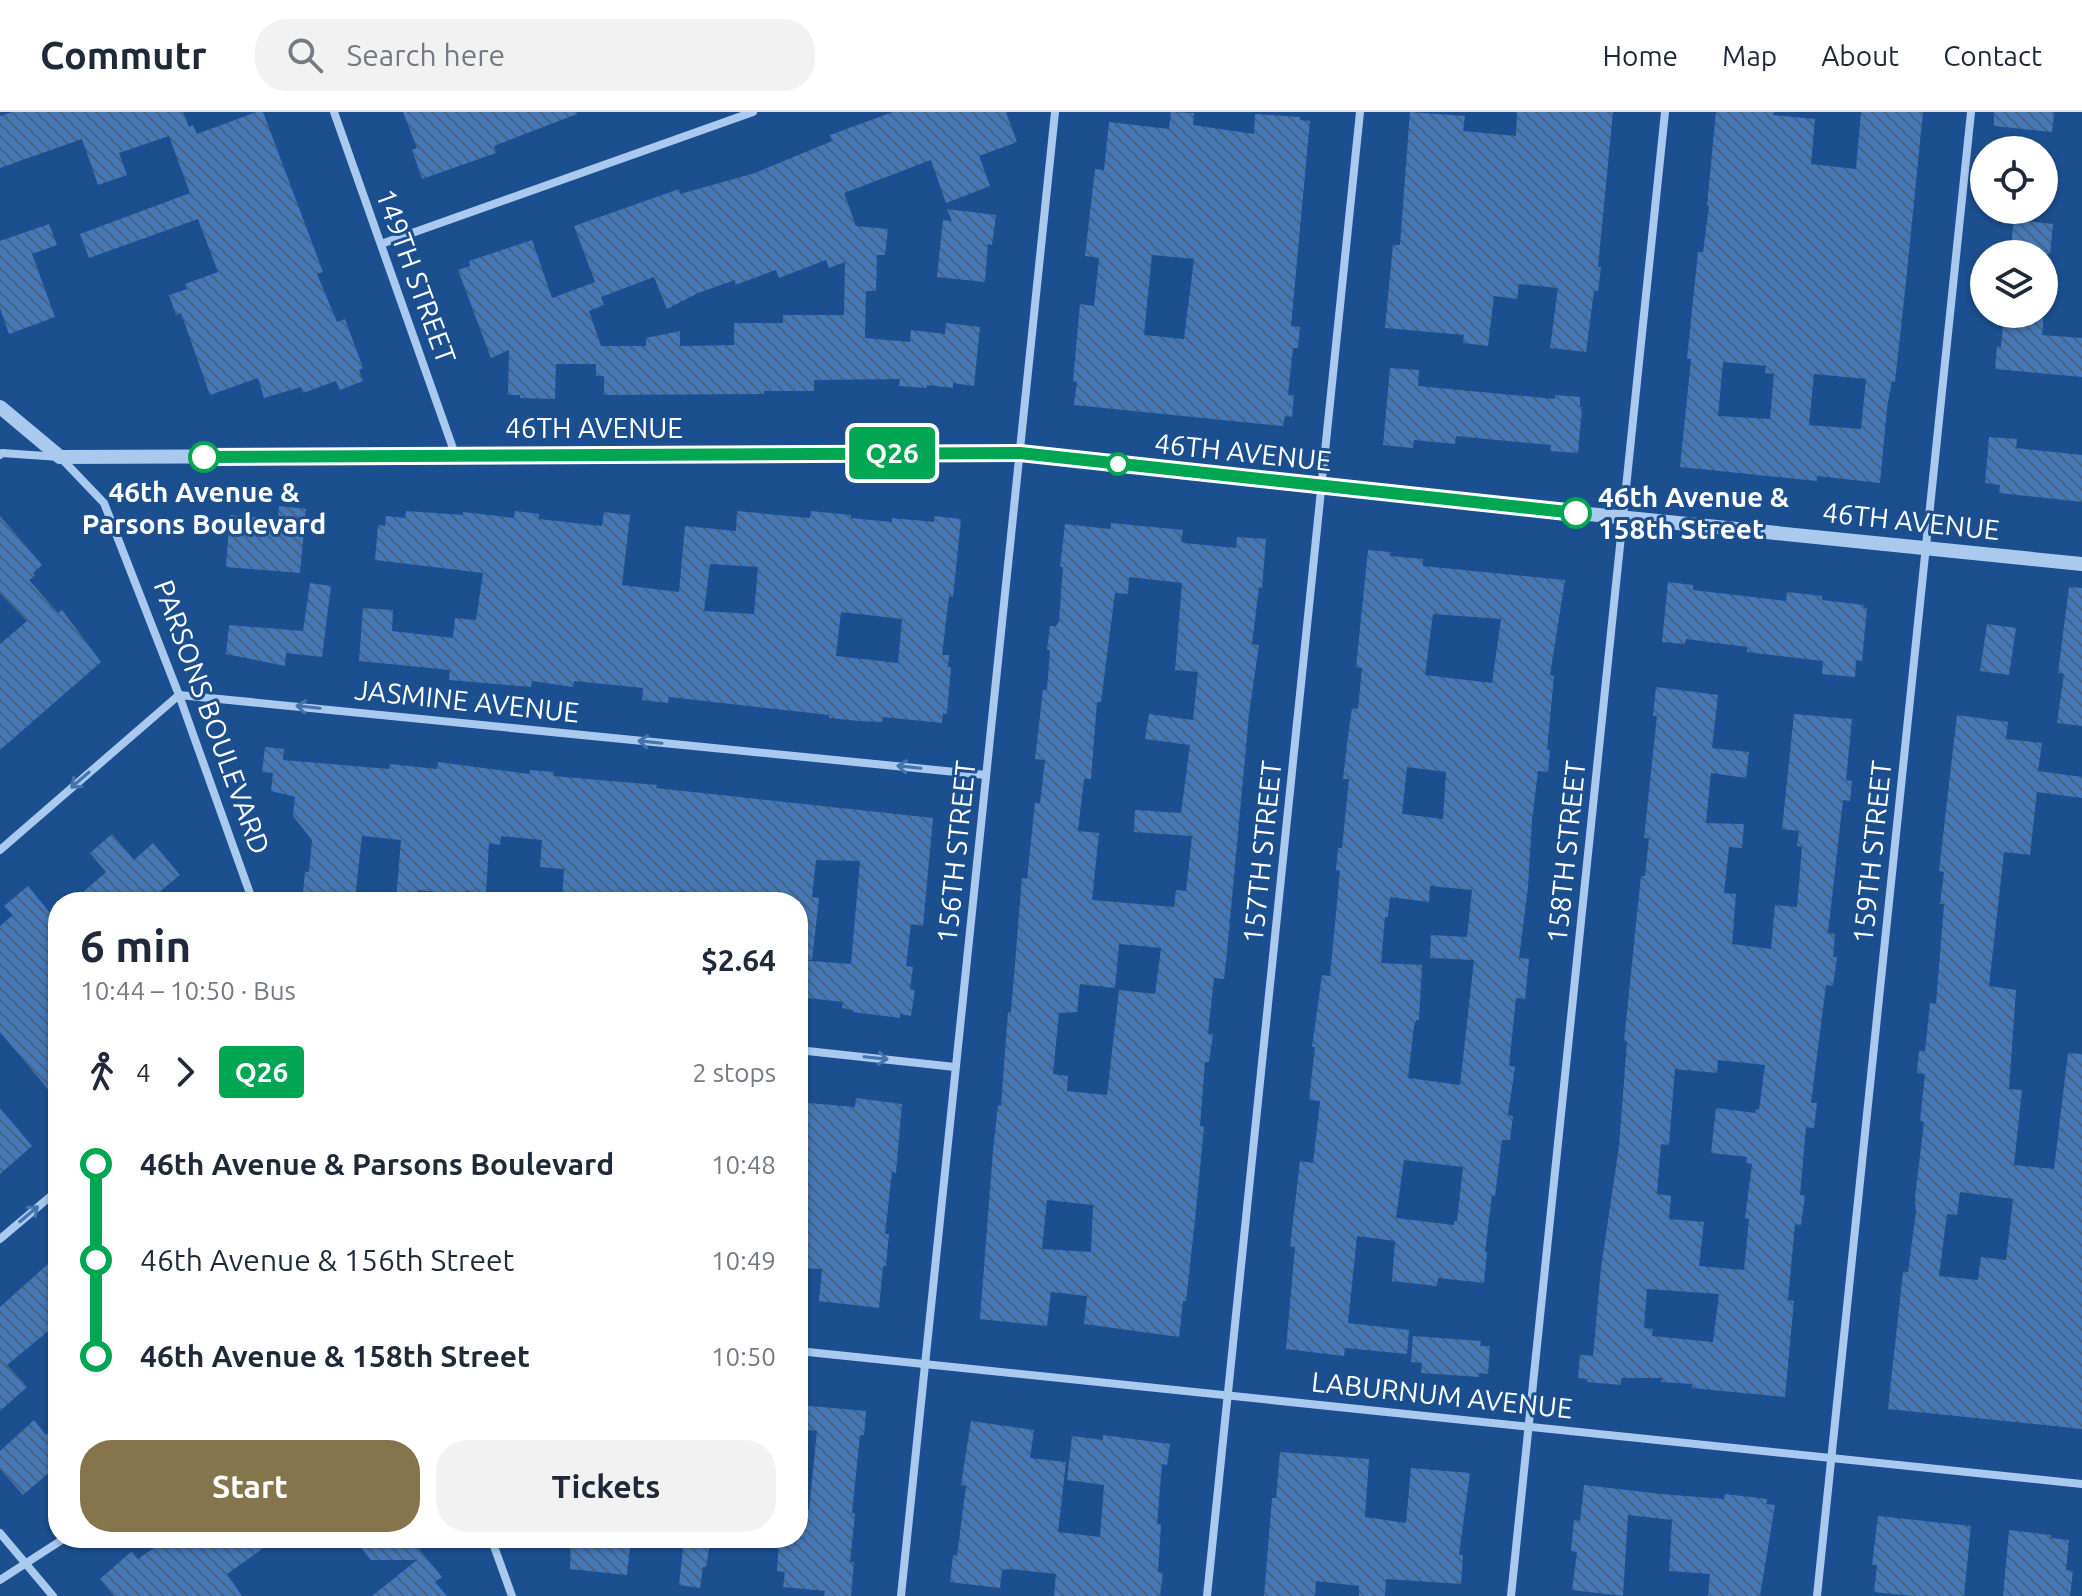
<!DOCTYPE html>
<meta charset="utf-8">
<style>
body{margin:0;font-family:Ubuntu,sans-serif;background:#f2f2f3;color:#1f2937;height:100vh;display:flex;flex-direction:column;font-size:30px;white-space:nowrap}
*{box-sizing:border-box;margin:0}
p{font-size:26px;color:#747a83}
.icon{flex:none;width:44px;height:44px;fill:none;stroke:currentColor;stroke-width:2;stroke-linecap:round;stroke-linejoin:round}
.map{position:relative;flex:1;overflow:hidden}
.side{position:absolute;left:48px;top:780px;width:760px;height:656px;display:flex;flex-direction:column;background:#fff;border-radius:32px;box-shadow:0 2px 6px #0004}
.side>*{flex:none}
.badge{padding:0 16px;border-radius:6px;font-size:28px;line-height:52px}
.fabs{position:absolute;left:1970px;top:24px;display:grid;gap:16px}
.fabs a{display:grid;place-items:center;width:88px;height:88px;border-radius:50%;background:#fff;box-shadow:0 2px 6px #0004;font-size:40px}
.map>.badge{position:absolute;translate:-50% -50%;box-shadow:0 0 0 4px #fff}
.legs{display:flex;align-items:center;gap:12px;height:88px;padding:0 32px;font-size:26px}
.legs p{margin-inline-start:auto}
.summary{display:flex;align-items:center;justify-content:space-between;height:136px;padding:0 32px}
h1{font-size:44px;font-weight:700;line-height:60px}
.button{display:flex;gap:16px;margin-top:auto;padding:16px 32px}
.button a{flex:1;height:92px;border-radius:32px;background:#84754c;color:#fff;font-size:32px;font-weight:700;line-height:92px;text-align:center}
.button a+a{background:#f2f2f3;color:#1f2937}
ul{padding:0 32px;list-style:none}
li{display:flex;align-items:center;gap:28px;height:96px;font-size:30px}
li i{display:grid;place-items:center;width:12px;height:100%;margin:0 10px;background:currentColor}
li i::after{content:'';width:20px;height:20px;margin:-10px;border:6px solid;border-radius:50%;background:#fff}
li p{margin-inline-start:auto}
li:first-child i{background:linear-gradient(#0000 50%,currentColor 0)}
li:last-child i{background:linear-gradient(currentColor 50%,#0000 0)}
header{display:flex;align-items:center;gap:48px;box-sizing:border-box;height:112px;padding:0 40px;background:#fff;border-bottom:2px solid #e0e1e3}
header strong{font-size:38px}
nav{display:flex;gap:44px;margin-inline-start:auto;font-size:28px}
.search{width:560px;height:72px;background:#f2f2f3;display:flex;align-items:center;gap:20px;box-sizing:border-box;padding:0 28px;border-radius:32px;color:#747a83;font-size:30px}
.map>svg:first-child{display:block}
.building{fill:url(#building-back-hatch);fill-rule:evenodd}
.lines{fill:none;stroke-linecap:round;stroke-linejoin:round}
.minor{stroke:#a9c9ee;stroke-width:8}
.tertiary{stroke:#a9c9ee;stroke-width:14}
.oneway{stroke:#4674ac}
.line-1-casing{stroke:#fff;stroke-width:18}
.line-1{stroke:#00a651;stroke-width:12}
.stop-1-dot{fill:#fff;stroke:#00a651;stroke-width:4}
.labels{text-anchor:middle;stroke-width:6;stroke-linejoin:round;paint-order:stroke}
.street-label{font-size:28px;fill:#fff;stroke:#1b4f8f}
.stop-label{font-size:28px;font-weight:bold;fill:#fff;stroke:#1b4f8f}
</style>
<header>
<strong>Commutr</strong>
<div class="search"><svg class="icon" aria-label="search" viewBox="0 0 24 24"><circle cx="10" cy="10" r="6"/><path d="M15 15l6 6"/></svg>Search here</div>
<nav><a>Home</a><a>Map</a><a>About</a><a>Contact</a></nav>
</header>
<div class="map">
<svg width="2082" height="1484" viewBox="0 0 2082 1484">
<defs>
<pattern id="building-back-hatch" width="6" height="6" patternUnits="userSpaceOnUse" patternTransform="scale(2)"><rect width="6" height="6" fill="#4478b7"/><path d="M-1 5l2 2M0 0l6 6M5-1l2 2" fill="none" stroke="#486282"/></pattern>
</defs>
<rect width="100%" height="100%" fill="#1b4f8f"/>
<!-- building -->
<g class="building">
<polygon points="12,0 183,0 189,15 193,13 197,22 257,0 263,0 323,160 317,162 337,210 345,207 363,256 359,258 363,269 340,278 336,269 303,281 301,275 264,286 258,266 210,283 181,201 176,203 169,183 187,177 185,172 218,160 198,107 89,146 80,122 190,81 169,24 119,41 127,63 98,73 82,27 0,56 0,4"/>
<polygon points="403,0 577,0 577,2 494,34 496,41 422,67 412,38 417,36"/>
<path d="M893 0H1006L1017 30 979 44 990 74 946 91 931 48 844 81 856 114 888 117 885 143H877L876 179H866L865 226 910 230 911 218 945 222 946 211 980 215 974 274 953 271V276L927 273V276L899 274 900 267 814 268V279H764V282L604 283V264H596V252H556L555 287 520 286V283H508L509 238 491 246 458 158 470 154 469 149 532 128 552 186 595 170 574 114 679 77 680 82 755 61 832 29 830 23ZM826 148 829 156 845 150 844 203H783V211H734V233L680 234V219L646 226V234H601L589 199 604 193 601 185 654 165 667 197 698 181 735 168V173L776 158 779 166Z"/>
<path d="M1171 0 1194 1 1193 13 1254 22 1255 2 1300 5V8L1310 9 1291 214 1300 215 1298 236H1293L1288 283H1294L1292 305 1285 304 1283 314 1074 293 1077 270 1073 269 1080 192 1094 194 1099 146 1085 144 1095 57 1104 58 1109 10 1169 17ZM1152 143 1194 147 1184 227 1144 223Z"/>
<polygon points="1410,0 1465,4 1463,19 1516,24 1517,0 1613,0 1598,155 1601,155 1598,179 1594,179 1586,240 1550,236 1558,176 1519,172 1517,187 1494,184 1488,234 1463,231 1464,223 1385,216 1393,133 1400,133"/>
<path d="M1716 0H1774L1773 3 1815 7 1811 52 1856 57 1861 0H1923L1906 170 1895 270 1892 269 1887 296 1880 371 1817 364V369L1680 355 1691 247H1687L1689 227 1698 140H1703L1709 94 1707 93ZM1723 250 1766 254 1765 261 1774 262 1770 307 1718 304ZM1814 262 1866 267 1861 317 1809 313Z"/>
<polygon points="1994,0 2054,0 2052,20 1994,14"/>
<polygon points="947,97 996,103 992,133 988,132 985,170 937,165 943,108 952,109"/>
<polygon points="2014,108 2053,112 2050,142 2010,142"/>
<polygon points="49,112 57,133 32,142 55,205 9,222 0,196 0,129"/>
<polygon points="2004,202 2044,202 2042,223 2082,226 2082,265 1995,257 1997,234 2001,235"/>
<polygon points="1390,256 1419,258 1418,274 1555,287 1555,283 1580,285 1580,295 1582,295 1578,341 1550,339 1551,333 1456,324 1455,332 1414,328 1413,336 1383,333"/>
<polygon points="1989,325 2017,327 2016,336 2082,343 2082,390 1999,381 2000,373 1985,371"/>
<polygon points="279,394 306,397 300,461 226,455 230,403 278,407"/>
<path d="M406 399 463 403V400L514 406 515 399 539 402V407L602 414 604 400 630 403 622 473 679 480 685 414 736 419 737 399 810 406 811 399 851 403V406L892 410V406L934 410V404L961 407 953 485 949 484 942 543H949L948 555H951L947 602 943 601 942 611 883 605 882 610 859 609 829 606V603L669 585 668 591 642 588 643 576 574 569 573 575 532 569 531 575 449 568 450 558 359 549 363 496 393 498 392 519 453 526 455 506 476 508 483 461 375 448 378 413 385 414 386 404 405 406ZM710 452 758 455 754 502 704 499ZM841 500 902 507 898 551 836 544Z"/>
<polygon points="0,404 42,453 33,461 35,464 29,468 58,501 62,498 101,550 0,638 0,532 27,509 0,481"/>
<path d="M1111 411 1183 418 1181 429 1184 431 1236 436 1237 425 1266 427 1262 476 1259 475 1252 532 1259 533 1249 602 1227 840 1224 867 1214 866 1208 922H1213L1209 950H1205L1200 1014 1204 1015 1195 1108 1186 1189H1183L1179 1225 1084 1212 1087 1184 1051 1180 1047 1214 980 1207 993 1039 998 993 1001 994 1008 900H1011L1022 766 1027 767 1035 691H1040L1045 648 1035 647 1043 578H1047L1050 538H1047L1050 514H1056L1059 509 1063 455H1060L1065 412 1110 417ZM1129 465 1182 471 1175 558 1198 560 1193 608 1149 602 1145 627 1190 633 1181 701 1135 698 1134 720 1192 724 1186 779 1176 778 1174 795 1092 788 1099 721 1078 719 1084 667H1091L1097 590H1101L1115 481 1128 482ZM1119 832 1161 836 1155 882 1119 878 1107 983 1067 979 1068 964 1053 962 1059 901 1077 900 1080 872 1115 876ZM1047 1088 1093 1093 1091 1140 1042 1137Z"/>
<path d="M1368 438 1391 440 1390 444 1423 447V454L1565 468 1550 563 1554 564 1547 638H1550L1548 660 1538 659 1532 709 1528 775 1519 846 1529 847 1525 887 1516 886 1509 954 1515 955 1508 1003 1513 1004 1510 1028H1502L1495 1084 1492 1083 1485 1140H1487L1484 1171 1438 1166 1437 1174 1392 1169 1395 1129 1357 1124 1348 1211 1409 1218 1407 1242 1345 1236 1344 1244 1286 1237 1295 1135H1290L1300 1049 1313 1051 1320 989 1309 988 1315 935H1312L1322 863 1330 864 1340 759 1336 758 1338 736H1342L1349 667H1343L1348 624 1352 596 1358 597 1362 556 1356 555ZM1433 502 1501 507 1492 571 1425 563ZM1407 655 1446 660 1443 707 1402 702ZM1430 774 1472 778 1467 825 1431 823 1430 846 1474 848 1460 973 1408 966 1414 914 1416 908H1419L1422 853 1381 851 1385 805H1388L1390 785 1429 790ZM1404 1048 1463 1055 1457 1109H1454V1113L1396 1106Z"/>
<polygon points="1668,470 1693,473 1693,478 1786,489 1787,480 1822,484 1822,488 1864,493 1863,495 1867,496 1862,549 1856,548 1855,565 1822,562 1823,549 1747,540 1747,535 1686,527 1685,532 1662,530"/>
<polygon points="310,471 331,474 322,545 286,541 285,554 226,542 229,513 303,519"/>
<polygon points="2069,475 2082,476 2082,614 2057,611 2064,562 2058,561"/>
<polygon points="1987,512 2016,516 2009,563 1980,559"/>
<path d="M1656 575 1718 583 1712 636 1749 640 1746 666 1711 661 1706 711 1744 712 1742 736 1729 735 1724 781 1736 782 1732 832 1771 837 1775 793 1797 795 1802 735 1797 734 1799 719 1782 717 1794 602 1852 607 1846 668 1852 669 1850 689 1843 688 1828 821 1835 822 1833 845H1837L1833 874 1826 873 1811 991H1817L1814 1016 1806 1015 1800 1083H1805L1801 1113 1795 1112 1788 1188 1794 1189 1785 1285 1692 1276V1272L1661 1270 1662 1266H1621V1273L1587 1270 1588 1267 1578 1266 1580 1243 1593 1244 1601 1156 1619 1034 1627 930 1624 929 1641 764H1645L1649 726H1644L1657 604H1653ZM1718 948 1765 953 1759 998 1756 997 1755 1001 1716 996 1711 1041 1747 1045 1746 1051 1752 1052 1745 1106 1749 1107 1744 1158 1699 1154 1704 1110 1669 1107 1671 1084 1657 1082 1661 1032 1669 1033 1675 957 1717 961ZM1647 1177 1719 1182 1713 1230 1652 1224 1653 1217 1644 1216Z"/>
<path d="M1957 603 2008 610 2006 627 2042 631 2038 659 2082 665V686L2037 680 2030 743 2004 740 1989 874 2016 878 2009 977 2022 978 2014 1053 2054 1057 2068 941 2082 942V1317L1888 1297 1903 1160H1908L1916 1099 1915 1085 1924 1010 1920 1009 1925 962 1917 961 1919 939H1925L1930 891 1936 892 1944 792H1940L1944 760 1939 759ZM1960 1080 2013 1087 2006 1148 1981 1145 1978 1168 1939 1164 1947 1102 1957 1103Z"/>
<polygon points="265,635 284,637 283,648 389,657 390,652 437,657 438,650 529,662 530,658 554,660 553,664 657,673 656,676 933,706 923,814 911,812 906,854 913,855 910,877 915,878 911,904 900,902 900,906 853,900 853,898 842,896 843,890 798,885 798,848 851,852 860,749 816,748 812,785 819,786 812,848 798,847 798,788 738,784 738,786 679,779 678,790 562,790 564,757 540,755 542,728 501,724 500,733 489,731 486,781 466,779 465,783 418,778 417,790 396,790 401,728 362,724 355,786 327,787 317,782 303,781 305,760 309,760 312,728 293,704 295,685 271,679 273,661 262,660"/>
<polygon points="112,722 134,748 153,731 180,763 147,790 72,790 106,760 90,741"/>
<polygon points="28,774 58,811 58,989 0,920 0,814 13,803 4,794"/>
<polygon points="856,986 902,992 896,1061 892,1060 885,1122 889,1122 886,1154 883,1154 879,1196 819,1189 822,1157 798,1156 798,990 855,995"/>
<polygon points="0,996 32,1034 0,1062"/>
<polygon points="58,1143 58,1211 7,1253 27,1275 0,1299 0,1195"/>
<polygon points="1413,1224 1481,1229 1480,1234 1490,1234 1488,1262 1479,1261 1479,1265 1421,1261 1422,1251 1411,1250"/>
<polygon points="800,1293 866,1299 864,1323 860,1323 852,1401 855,1402 850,1450 854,1450 851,1484 824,1484 825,1479 783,1475 785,1460 777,1459 779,1426 798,1426 798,1395 809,1397 817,1319 798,1317"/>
<polygon points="34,1308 46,1323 58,1313 58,1353 23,1383 0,1357 0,1339"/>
<polygon points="971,1309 1034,1318 1030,1346 1066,1350 1058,1420 1100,1425 1104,1373 1067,1368 1072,1324 1103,1328 1103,1323 1170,1332 1167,1353 1162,1352 1157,1412 1161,1412 1158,1460 1163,1461 1160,1484 1054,1484 1056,1462 1009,1457 1002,1458 1000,1476 950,1470 953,1443 957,1444 966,1374 961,1373"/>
<polygon points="1280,1340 1369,1347 1365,1405 1406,1411 1411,1356 1470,1361 1459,1443 1463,1443 1461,1472 1386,1467 1385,1484 1359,1484 1359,1474 1316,1469 1315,1484 1264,1484 1272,1386 1276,1386"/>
<polygon points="1584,1373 1661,1382 1724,1387 1725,1382 1767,1387 1766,1392 1775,1393 1760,1484 1708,1484 1710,1462 1669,1459 1672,1408 1628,1403 1623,1484 1572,1478 1577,1440 1571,1439 1574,1408 1580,1409"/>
<polygon points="1878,1404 1971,1414 1964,1484 1912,1484 1874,1480 1877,1453 1872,1453"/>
<polygon points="2009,1418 2051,1423 2051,1426 2069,1428 2066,1458 2073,1459 2070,1484 2003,1484"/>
<polygon points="168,1426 278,1426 227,1462 242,1484 114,1484 100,1467 132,1439 138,1447"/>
<polygon points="353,1426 410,1426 442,1465 435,1470 447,1484 372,1484 417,1448 371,1448"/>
<polygon points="571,1426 631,1426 627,1463 570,1457"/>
<polygon points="684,1428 710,1431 706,1455 703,1455 700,1476 679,1473"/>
</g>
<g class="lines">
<!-- minor -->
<g class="minor">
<polyline points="334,0 455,342"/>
<polyline points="381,132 753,0"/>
<polyline points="0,343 2,341 60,345 104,391 179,583 253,790"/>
<polyline points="0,738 179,583 986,663"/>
<polyline points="798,938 955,955"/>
<polyline points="0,1127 58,1078"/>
<polyline points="798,1239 2082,1372"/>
<polyline points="0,1421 53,1484"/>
<polyline points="491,1426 512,1484"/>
<polyline points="0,1468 65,1426"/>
<polyline points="901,1484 1055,0"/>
<polyline points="1207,1484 1360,0"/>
<polyline points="1511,1484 1665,0"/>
<polyline points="1817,1484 1971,0"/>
</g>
<!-- tertiary -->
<polyline class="tertiary" points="0,295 60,345 1020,341 1293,372 2082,452"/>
</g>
<!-- one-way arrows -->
<defs><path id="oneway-shaft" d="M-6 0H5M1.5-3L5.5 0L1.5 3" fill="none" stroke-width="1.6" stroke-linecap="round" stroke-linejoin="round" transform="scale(2)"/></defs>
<g class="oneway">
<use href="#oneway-shaft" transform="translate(308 595) rotate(-174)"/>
<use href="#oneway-shaft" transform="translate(650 630) rotate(-174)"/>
<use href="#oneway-shaft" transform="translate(909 655) rotate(-174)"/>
<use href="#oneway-shaft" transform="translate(80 668) rotate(139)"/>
<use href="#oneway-shaft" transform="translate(876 946) rotate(6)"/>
<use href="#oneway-shaft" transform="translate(29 1102) rotate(-40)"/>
</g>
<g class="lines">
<!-- line-1 casing -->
<g class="line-1-casing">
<polyline id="line-1" points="204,345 1020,341 1576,401"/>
</g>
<!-- line-1 -->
<use href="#line-1" class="line-1"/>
</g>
<!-- markers -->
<g class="stop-1-dot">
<circle cx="204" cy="345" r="14"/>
<circle cx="1118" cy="352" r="10"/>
<circle cx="1576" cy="401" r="14"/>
</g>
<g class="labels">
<!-- street labels -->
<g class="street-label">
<text transform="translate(416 164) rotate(70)" y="10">149TH STREET</text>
<text x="594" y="326">46TH AVENUE</text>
<text transform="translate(1243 340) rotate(6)" y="10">46TH AVENUE</text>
<text transform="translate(1911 409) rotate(6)" y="10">46TH AVENUE</text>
<text transform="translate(467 589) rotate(6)" y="10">JASMINE AVENUE</text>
<text transform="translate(212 605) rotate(70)" y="10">PARSONS BOULEVARD</text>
<text transform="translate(956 740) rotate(-84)" y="10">156TH STREET</text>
<text transform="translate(1262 740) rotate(-84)" y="10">157TH STREET</text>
<text transform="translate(1566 740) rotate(-84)" y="10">158TH STREET</text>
<text transform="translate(1872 740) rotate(-84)" y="10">159TH STREET</text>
<text transform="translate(1442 1283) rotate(6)" y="10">LABURNUM AVENUE</text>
</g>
<!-- stop labels -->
<g class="stop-label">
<text x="204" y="390">46th Avenue &amp;<tspan x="204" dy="32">Parsons Boulevard</tspan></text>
<text x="1598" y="395" text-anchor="start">46th Avenue &amp;<tspan x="1598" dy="32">158th Street</tspan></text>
</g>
</g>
</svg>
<div class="fabs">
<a><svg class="icon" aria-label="locate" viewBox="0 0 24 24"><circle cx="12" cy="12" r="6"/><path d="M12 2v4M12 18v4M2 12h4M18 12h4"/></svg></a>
<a><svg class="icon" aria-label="layers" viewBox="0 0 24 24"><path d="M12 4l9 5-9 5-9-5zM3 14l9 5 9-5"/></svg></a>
</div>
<b class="badge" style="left:892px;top:341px;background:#00a651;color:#fff">Q26</b>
<section class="side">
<div class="summary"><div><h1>6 min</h1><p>10:44 – 10:50 · Bus</p></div><b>$2.64</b></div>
<div class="legs"><svg class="icon" aria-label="walk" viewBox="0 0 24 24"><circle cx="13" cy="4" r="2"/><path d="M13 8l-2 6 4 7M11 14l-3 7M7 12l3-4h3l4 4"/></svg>4<svg class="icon" aria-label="forward" viewBox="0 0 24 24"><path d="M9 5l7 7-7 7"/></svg><b class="badge" style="background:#00a651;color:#fff">Q26</b><p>2 stops</p></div>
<ul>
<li><i style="color:#00a651"></i><b>46th Avenue &amp; Parsons Boulevard</b><p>10:48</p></li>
<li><i style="color:#00a651"></i><span>46th Avenue &amp; 156th Street</span><p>10:49</p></li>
<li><i style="color:#00a651"></i><b>46th Avenue &amp; 158th Street</b><p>10:50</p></li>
</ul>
<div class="button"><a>Start</a><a>Tickets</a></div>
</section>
</div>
